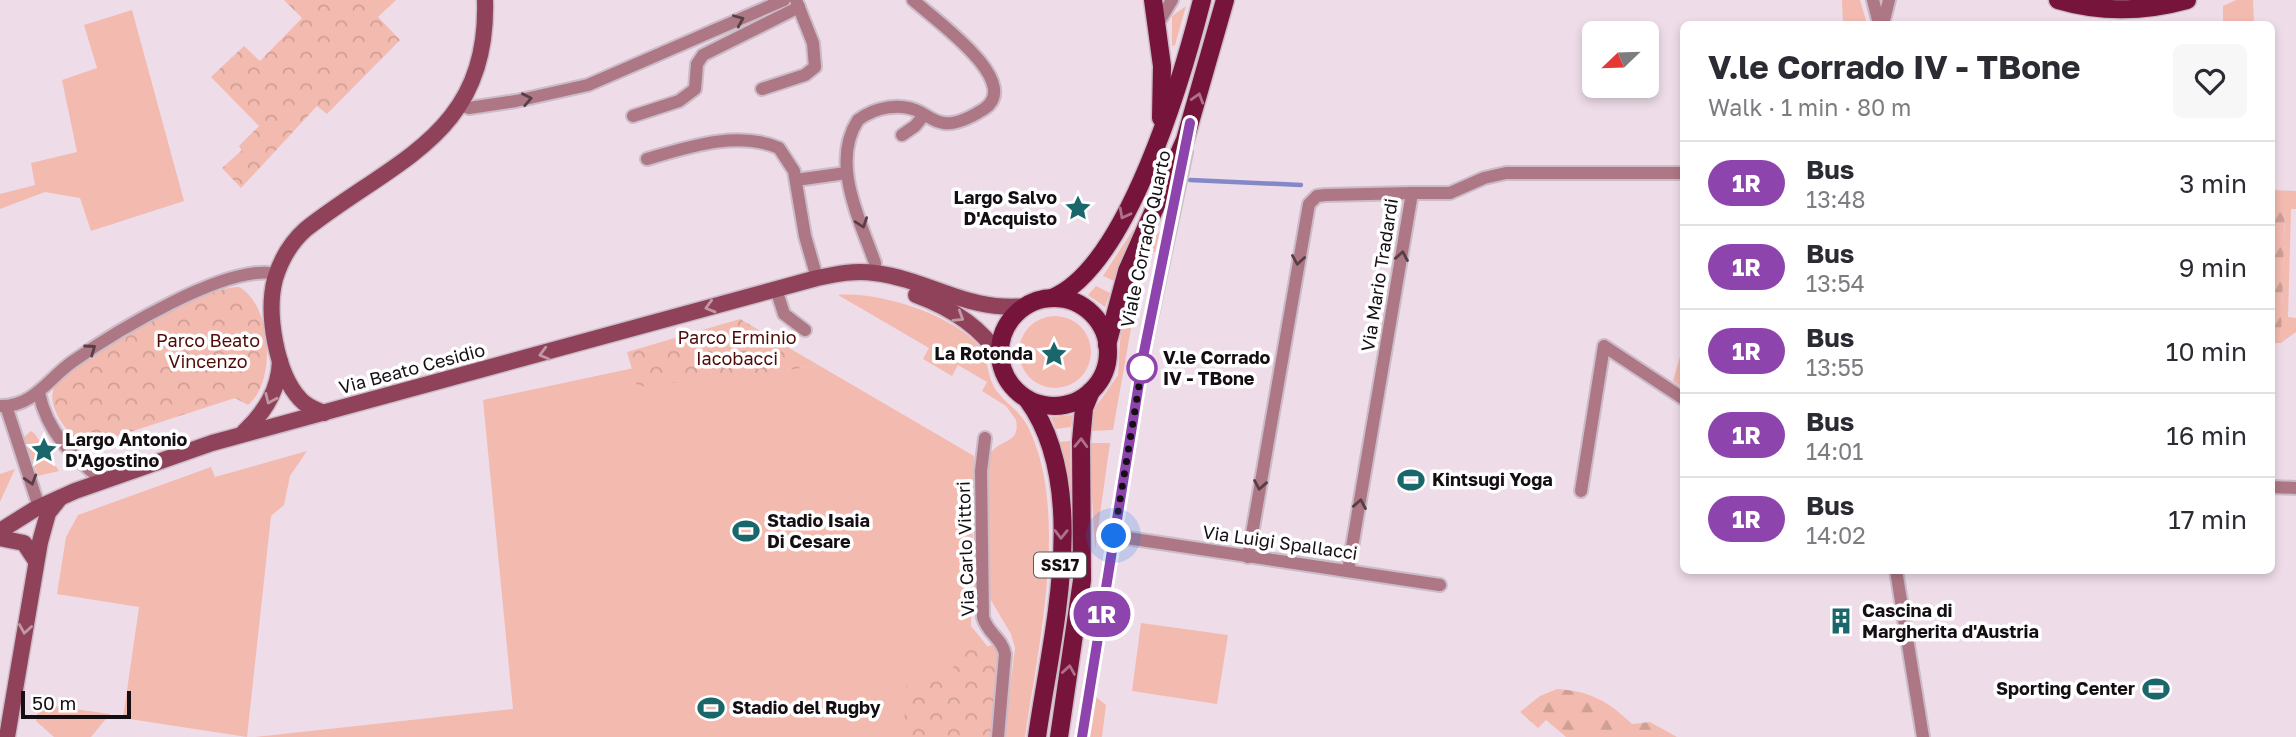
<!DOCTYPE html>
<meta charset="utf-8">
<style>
body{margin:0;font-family:"Golos Text",sans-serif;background:#f7f7f7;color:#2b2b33;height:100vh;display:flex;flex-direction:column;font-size:26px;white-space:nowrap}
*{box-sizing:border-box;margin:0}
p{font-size:23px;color:#7c7c81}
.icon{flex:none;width:38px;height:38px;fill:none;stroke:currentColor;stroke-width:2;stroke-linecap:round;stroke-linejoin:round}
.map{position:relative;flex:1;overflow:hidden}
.details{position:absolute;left:1680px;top:21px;width:595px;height:553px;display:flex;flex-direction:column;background:#fff;border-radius:10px;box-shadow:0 4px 10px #0003}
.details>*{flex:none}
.badge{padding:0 14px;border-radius:23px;font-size:24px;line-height:46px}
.needle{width:46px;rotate:247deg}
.tools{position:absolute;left:1582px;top:21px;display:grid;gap:14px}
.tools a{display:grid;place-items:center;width:77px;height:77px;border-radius:10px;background:#fff;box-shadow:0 4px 10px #0003;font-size:35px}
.scale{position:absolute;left:21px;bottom:18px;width:110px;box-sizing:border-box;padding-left:7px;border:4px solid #150f14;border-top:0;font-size:19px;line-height:24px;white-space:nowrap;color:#150f14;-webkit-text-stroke:5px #fff;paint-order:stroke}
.you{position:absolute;width:35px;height:35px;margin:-18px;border:5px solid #fff;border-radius:50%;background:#1a73e8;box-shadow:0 0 0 10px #1a73e833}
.map>.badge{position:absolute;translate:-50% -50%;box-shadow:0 0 0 4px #fff}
.round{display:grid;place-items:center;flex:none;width:74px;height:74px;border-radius:10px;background:#f7f7f7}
.summary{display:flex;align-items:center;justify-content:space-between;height:119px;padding:0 28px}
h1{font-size:33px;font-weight:700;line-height:52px}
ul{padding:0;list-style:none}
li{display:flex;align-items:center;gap:21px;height:84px;padding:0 28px;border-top:2px solid #e1e1e2}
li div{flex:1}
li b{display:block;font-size:26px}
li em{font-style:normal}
li .badge{min-width:77px;font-weight:700;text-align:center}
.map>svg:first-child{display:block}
.green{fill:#f3bab0}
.forest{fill:url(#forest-firs)}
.park{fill:url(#park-crowns)}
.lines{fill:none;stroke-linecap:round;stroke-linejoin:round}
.stream{stroke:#8487c8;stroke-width:4.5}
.street-casing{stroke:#cbbcc7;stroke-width:16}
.secondary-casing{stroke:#cbbcc7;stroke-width:19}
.primary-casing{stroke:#cbbcc7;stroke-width:21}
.street{stroke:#ae7785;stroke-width:12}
.secondary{stroke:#8f425a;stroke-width:16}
.primary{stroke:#76143c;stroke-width:18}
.oneway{stroke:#5a3e47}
.oneway2{stroke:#ad728a}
.oneway3{stroke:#c197a4}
.line-casing{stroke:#fff;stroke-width:16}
.line{stroke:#8e44ad;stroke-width:10}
.walk{stroke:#150f14;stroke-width:7;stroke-dasharray:0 12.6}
.stop-dot{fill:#fff;stroke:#8e44ad;stroke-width:3.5}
.labels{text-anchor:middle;stroke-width:7;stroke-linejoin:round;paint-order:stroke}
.shield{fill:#fff;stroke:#5b575a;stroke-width:2}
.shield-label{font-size:16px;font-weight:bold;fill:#150f14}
.poi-label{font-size:18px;font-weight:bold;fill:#150f14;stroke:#fff;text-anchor:start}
.street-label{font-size:18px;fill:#150f14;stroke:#fff}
.park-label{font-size:18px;fill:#520c07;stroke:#fff}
.stop-label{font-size:18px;font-weight:bold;fill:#150f14;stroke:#fff;text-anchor:start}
</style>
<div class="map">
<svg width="2296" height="737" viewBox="0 0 2296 737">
<defs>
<pattern id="forest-firs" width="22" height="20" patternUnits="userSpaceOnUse" patternTransform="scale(1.75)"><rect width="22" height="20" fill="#f3bab0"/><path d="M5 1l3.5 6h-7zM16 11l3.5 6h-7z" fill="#cf9f96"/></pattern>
<pattern id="park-crowns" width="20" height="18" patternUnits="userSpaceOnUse" patternTransform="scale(1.75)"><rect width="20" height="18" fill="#f3bab0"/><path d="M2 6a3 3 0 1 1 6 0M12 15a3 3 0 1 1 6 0" fill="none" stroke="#cf9f96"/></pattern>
</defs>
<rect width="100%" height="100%" fill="#eedde9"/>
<!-- green -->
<g class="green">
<polygon points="1842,0 1860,0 1867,24 1843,24"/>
<polygon points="2236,0 2253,0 2254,24 2223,24 2223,6"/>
<polygon points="1186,6 1175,45 1172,46 1172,16"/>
<polygon points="132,10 184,201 91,231 80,198 45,192 0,209 0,194 35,185 31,163 77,152 62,80 97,68 84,25"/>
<polygon points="2272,190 2296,191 2296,209 2291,209 2288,317 2296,318 2296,332 2281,343 2285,210 2272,209"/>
<polygon points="1133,230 1135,232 1114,281 1103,276"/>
<polygon points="1160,231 1155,252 1149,252 1139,287 1132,285 1151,242"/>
<polygon points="1096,286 1110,293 1105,307 1088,295"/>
<path d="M838 295C878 291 954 315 980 347 988 358 987 374 994 387 1003 402 1020 410 1028 427 1070 511 1038 647 1025 737H1004L1015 648 1011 634 989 597 986 471C987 464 988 454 994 449 1006 439 1020 441 1016 420L1006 406 982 391 987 382 958 365 952 376 923 359 929 348Z"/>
<polygon points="1128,298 1136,300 1113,430 1090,431 1095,408 1118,375 1120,340"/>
<circle cx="1055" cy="352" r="36"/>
<polygon points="1683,346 1684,346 1683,388 1673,381"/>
<polygon points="820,366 974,456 971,626 988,647 994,645 993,737 255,737 513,709 483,400 634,368 638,386"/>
<polygon points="1073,415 1071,427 1056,429 1051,417"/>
<polygon points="31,431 35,434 59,471 38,476 24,437"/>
<polygon points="1070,441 1071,492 1068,492 1059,442"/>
<polygon points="1089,443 1110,443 1095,550"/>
<polygon points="307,451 290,476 284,505 271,516 247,737 123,718 139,607 57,594 66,537 78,515 211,467 215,477"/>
<polygon points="1141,623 1228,635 1217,704 1132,691"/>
<polygon points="1096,697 1106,705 1102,737 1090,737"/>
<polygon points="39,704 110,714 91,737 54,737 36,721"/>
</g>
<!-- forest -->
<g class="forest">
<polygon points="2272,209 2285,209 2281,343 2272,343"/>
<polygon points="15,469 0,502 0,474"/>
<path d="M1557 689C1590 691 1608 701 1632 724L1650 722 1677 737H1566L1546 720 1538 728 1520 712 1540 696Z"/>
</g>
<!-- park -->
<g class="park">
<polygon points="284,0 396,0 378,17 400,40 327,114 317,106 241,188 222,168 242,150 239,146 259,126 211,77 244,46 260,61 302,18"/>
<path d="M239 287C272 305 277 381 248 405L235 398 102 441 105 452C86 449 73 440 62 423 56 414 49 400 54 388 68 358 207 285 239 287Z"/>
<polygon points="740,319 820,366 637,387 627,352"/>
<polygon points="994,645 999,659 993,737 903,737 907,681 950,673 963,650"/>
</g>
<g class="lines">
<!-- stream -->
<polyline class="stream" points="1190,180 1301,185"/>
<!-- street casing -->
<g class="street-casing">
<g id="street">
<polyline points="1873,0 1879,24"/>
<polyline points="1883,24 1889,0"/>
<polyline points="1157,25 1172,0"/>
<polyline points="762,89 805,75 815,67 813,43 796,0"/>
<polyline points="460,105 469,108 516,101 588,85 784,0"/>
<polyline points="633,116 679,101 695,89 697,64 703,55 799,7"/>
<polyline points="902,135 915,126 924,115"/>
<path d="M647 159C688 147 738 130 779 148L794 171 805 236 817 278"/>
<polyline points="796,180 846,173"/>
<polyline points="1412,193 1450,193 1484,178 1506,173 1684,173"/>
<path d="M875 273V263C860 220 830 163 858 120 875 107 901 102 920 112 928 116 934 122 944 123 957 125 973 116 984 109 1025 82 930 16 913 0"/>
<polyline points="776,289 784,314 805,330"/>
<path d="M39 393C47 432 73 458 104 481"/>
<path d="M0 406C33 407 48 379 72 362 112 334 228 262 277 274"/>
<polyline points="6,406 39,507"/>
<path d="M985 438 981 471 983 617C987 633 1002 638 1005 654L998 737"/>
<polyline points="2272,487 2296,488"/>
<polyline points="1581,491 1604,346 1684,399"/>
<polyline points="1114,536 1440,585"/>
<polyline points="1248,557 1309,204 1317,196 1325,195 1412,193 1348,571"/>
<polyline points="1896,570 1923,737"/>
<polyline points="1082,737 1144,352 1186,152"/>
</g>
</g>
<!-- secondary casing -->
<g class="secondary-casing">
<g id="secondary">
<path d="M916 295C949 307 981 327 1000 357"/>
<path d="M324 413C315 409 307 407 300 399 276 373 266 313 275 279 281 259 290 243 306 229 395 159 489 135 485 0"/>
<path d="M244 432C265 412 279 390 280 361"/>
<path d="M0 531 35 509 75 491 212 443 817 278C836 274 855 270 875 273 930 280 967 312 1026 306"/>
<polyline points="0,538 24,543 36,561"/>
<polyline points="7,737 40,542 48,513 60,498"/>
</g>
</g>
<!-- primary casing -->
<g class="primary-casing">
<g id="primary">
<polyline points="1153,0 1162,66 1161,118"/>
<path d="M2058 0C2102 13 2144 12 2187 0"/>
<circle cx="1054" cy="352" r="54"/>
<path d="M1052 298C1128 267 1183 75 1202 0"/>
<polyline points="1107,345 1127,271 1185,140 1225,0"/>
<path d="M1027 399C1092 487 1051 637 1037 737"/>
<polyline points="1059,737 1082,580 1081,441 1084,408 1091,391"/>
</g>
</g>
<!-- street -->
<use href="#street" class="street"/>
<!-- secondary -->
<use href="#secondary" class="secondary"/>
<!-- primary -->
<use href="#primary" class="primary"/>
</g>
<!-- one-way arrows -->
<defs><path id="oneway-chevron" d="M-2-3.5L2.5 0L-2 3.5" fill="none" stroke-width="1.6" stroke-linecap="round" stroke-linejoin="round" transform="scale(1.75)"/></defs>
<g class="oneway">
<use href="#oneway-chevron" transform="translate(739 20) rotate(-23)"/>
<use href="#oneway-chevron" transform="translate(527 99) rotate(-11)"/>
<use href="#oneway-chevron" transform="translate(862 223) rotate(71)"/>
<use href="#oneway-chevron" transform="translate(1402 256) rotate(-80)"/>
<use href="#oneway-chevron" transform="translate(1298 260) rotate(99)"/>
<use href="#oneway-chevron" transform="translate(91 349) rotate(-35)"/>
<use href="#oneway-chevron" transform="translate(31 480) rotate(73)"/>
<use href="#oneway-chevron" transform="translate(1260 485) rotate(100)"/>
<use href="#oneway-chevron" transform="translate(1360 504) rotate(-80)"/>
</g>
<g class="oneway2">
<use href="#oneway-chevron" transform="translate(1198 98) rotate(-73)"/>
<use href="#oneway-chevron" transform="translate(1124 214) rotate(118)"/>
<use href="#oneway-chevron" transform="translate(1081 443) rotate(-88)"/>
<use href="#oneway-chevron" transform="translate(1061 534) rotate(91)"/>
<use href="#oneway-chevron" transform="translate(1069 670) rotate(-81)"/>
</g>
<g class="oneway3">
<use href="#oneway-chevron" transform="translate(710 307) rotate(164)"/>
<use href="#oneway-chevron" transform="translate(959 317) rotate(32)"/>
<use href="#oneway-chevron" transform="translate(544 354) rotate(165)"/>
<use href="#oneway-chevron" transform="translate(270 399) rotate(114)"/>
<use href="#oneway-chevron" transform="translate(25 629) rotate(99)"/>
</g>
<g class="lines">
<!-- line casing -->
<g class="line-casing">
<polyline id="line" points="1082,737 1144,352 1190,123"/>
</g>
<!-- line -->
<use href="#line" class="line"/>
<!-- walk -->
<polyline class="walk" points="1114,536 1142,368"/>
</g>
<!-- icons -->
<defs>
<g id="sight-bare" transform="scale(2.1)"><path d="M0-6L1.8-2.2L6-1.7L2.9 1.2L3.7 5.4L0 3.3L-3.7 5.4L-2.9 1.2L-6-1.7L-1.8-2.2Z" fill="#19676b" stroke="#fff" stroke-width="2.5" paint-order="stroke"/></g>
<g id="stadium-bare" transform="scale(2.1)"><path d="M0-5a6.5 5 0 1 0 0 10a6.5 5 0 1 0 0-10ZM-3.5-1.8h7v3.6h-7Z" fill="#19676b" stroke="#fff" stroke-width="2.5" paint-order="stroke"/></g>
<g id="building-bare" transform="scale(2.1)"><path d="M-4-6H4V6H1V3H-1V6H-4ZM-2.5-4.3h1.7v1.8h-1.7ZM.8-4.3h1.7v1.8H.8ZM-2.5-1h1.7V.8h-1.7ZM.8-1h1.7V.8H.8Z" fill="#19676b" stroke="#fff" stroke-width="2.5" paint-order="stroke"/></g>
</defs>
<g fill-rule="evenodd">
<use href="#sight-bare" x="1078" y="208"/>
<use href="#sight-bare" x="1054" y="354"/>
<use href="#sight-bare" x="44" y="450"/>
<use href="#stadium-bare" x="1411" y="480"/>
<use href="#stadium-bare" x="746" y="531"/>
<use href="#building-bare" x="1841" y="621"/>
<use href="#stadium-bare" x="2156" y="689"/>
<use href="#stadium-bare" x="711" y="708"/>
</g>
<!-- markers -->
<circle class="stop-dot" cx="1142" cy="368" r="14"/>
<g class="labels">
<!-- shield labels -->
<rect class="shield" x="1034" y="552.5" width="52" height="25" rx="5"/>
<g class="shield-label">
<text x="1060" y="571">SS17</text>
</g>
<!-- poi labels -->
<g class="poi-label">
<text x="1057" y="204" text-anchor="end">Largo Salvo<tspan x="1057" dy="21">D'Acquisto</tspan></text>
<text x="1033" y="360" text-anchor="end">La Rotonda</text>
<text x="65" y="446">Largo Antonio<tspan x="65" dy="21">D'Agostino</tspan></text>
<text x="1432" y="486">Kintsugi Yoga</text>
<text x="767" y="527">Stadio Isaia<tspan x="767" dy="21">Di Cesare</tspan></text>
<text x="1862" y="617">Cascina di<tspan x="1862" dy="21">Margherita d'Austria</tspan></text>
<text x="2135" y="695" text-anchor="end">Sporting Center</text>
<text x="732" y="714">Stadio del Rugby</text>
</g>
<!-- street labels -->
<g class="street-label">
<text transform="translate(1146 239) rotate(-78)" y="6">Viale Corrado Quarto</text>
<text transform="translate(1380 275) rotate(-81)" y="6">Via Mario Tradardi</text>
<text transform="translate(412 369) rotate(-15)" y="6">Via Beato Cesidio</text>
<text transform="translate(1280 543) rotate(8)" y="6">Via Luigi Spallacci</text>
<text transform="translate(966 549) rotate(-92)" y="6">Via Carlo Vittori</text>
</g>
<!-- park labels -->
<g class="park-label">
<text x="737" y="344">Parco Erminio<tspan x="737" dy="21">Iacobacci</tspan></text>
<text x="208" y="347">Parco Beato<tspan x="208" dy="21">Vincenzo</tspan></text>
</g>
<!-- stop labels -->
<g class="stop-label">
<text x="1163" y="364">V.le Corrado<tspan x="1163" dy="21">IV - TBone</tspan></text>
</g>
</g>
</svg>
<div class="tools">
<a><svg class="needle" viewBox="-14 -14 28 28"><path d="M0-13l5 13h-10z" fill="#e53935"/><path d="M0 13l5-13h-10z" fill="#7c7c81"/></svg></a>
</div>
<div class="scale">50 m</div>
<div class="you" style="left:1114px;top:536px"></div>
<b class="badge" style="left:1102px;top:614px;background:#8e44ad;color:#fff">1R</b>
<section class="details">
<div class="summary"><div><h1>V.le Corrado IV - TBone</h1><p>Walk · 1 min · 80 m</p></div><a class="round"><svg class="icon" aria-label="heart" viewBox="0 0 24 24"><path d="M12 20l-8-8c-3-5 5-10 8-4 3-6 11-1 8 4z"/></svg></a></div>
<ul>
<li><span class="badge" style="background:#8e44ad;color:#fff">1R</span><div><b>Bus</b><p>13:48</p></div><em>3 min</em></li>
<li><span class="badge" style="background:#8e44ad;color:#fff">1R</span><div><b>Bus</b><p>13:54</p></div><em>9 min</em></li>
<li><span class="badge" style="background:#8e44ad;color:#fff">1R</span><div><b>Bus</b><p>13:55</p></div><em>10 min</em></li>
<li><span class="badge" style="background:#8e44ad;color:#fff">1R</span><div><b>Bus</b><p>14:01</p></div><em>16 min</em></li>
<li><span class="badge" style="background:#8e44ad;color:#fff">1R</span><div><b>Bus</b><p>14:02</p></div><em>17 min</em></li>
</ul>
</section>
</div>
